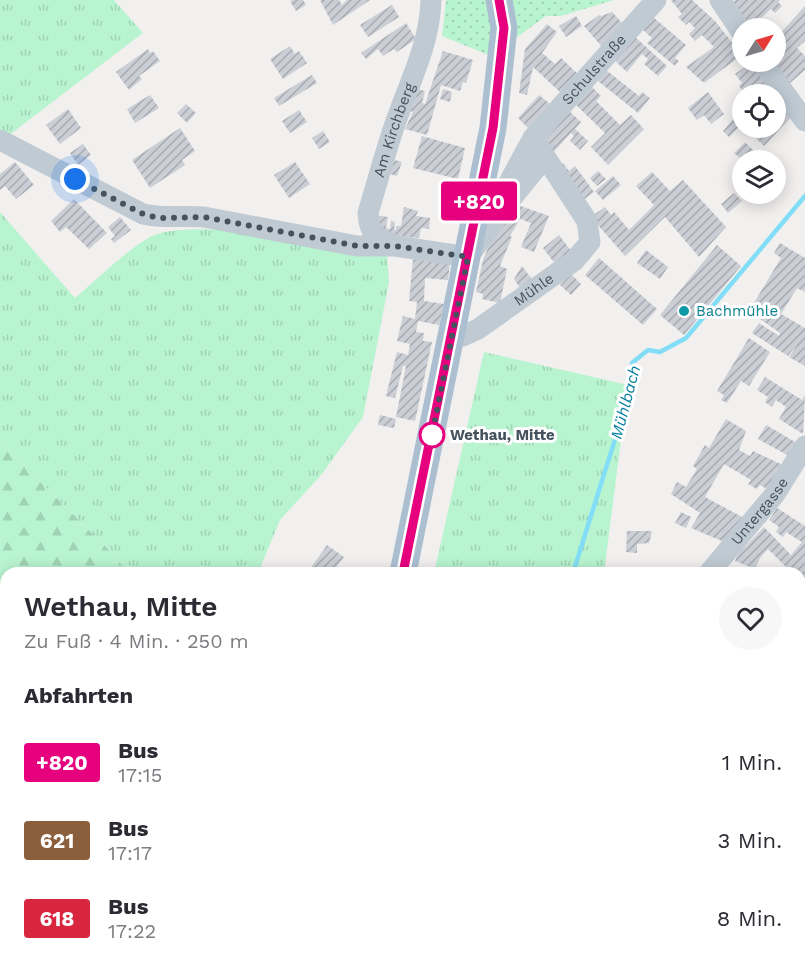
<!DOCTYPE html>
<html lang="de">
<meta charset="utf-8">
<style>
body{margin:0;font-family:"Work Sans",sans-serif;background:#f7f7f7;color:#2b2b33;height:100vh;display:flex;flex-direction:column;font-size:22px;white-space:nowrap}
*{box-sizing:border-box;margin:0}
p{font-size:20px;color:#7c7c81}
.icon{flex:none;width:33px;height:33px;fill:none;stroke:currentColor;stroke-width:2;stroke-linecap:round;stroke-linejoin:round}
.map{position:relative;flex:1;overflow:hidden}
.details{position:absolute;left:0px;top:567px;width:806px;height:402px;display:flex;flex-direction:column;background:#fff;border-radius:18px 18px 0 0;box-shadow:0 3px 15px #0003}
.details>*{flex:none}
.badge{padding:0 12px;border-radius:4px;font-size:21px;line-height:39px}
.needle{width:39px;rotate:53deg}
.buttons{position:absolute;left:732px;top:18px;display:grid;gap:12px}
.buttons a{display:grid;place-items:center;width:54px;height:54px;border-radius:50%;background:#fff;box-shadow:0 3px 15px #0003;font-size:30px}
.you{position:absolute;width:30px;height:30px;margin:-15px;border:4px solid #fff;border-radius:50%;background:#1a73e8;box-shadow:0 0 0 9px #1a73e833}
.map>.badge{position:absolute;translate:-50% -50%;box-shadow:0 0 0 3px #fff}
h2{padding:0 24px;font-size:22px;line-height:54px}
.round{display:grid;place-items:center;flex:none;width:63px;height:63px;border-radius:32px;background:#f7f7f7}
.head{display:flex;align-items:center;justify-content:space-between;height:102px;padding:0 24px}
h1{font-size:28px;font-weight:600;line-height:45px}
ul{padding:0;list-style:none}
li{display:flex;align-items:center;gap:18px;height:78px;padding:0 24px}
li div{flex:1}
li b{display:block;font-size:22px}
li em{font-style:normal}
li .badge{min-width:66px;font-weight:700;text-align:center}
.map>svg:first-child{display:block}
.grass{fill:url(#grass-tufts)}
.forest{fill:url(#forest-firs)}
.park{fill:url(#park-dots)}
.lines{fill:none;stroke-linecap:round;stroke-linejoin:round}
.stream{stroke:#82def6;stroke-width:4.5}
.river{stroke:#82def6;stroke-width:28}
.building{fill:url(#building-hatch)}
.minor{stroke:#bfcad3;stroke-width:21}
.major{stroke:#acbfd1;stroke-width:27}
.line-casing{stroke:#fff;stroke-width:14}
.line{stroke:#e6007e;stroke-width:9}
.walk{stroke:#45535f;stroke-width:6;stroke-dasharray:0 10.8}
.culture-dot{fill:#0f9aa8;stroke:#fff;stroke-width:2}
.stop-dot{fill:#fff;stroke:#e6007e;stroke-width:3}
.labels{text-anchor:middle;stroke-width:6;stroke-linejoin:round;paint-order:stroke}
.street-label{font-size:15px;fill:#45535f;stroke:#fff}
.culture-label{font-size:15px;fill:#0d838f;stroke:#fff;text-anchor:start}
.stop-label{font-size:15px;font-weight:bold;fill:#45535f;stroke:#fff;text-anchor:start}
.water-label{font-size:16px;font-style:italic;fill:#037e9e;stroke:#fff}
</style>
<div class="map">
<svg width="805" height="969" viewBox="0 0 805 969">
<defs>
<pattern id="grass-tufts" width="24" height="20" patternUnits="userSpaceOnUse" patternTransform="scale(1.5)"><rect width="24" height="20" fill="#b9f4d0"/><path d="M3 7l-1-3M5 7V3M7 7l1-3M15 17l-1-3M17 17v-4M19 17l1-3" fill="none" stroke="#a0d3b5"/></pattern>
<pattern id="forest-firs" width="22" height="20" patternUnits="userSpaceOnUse" patternTransform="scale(1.5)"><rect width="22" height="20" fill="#b9f4d0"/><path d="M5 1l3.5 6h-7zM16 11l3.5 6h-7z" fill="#a0d3b5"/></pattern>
<pattern id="park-dots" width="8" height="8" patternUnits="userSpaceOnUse" patternTransform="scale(1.5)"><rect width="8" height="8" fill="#b9f4d0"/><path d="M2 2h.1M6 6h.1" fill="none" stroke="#a0d3b5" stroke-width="1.8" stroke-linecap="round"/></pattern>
<pattern id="building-hatch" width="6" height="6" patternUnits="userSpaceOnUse" patternTransform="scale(1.5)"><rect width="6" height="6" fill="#cbced5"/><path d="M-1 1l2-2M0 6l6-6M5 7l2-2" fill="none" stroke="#a7aab0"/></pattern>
</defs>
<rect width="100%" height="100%" fill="#f2efef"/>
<!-- grass -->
<g class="grass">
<polygon points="0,0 114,0 143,33 0,142"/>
<path d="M0 212 75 298C95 281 128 249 150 237 192 215 336 246 387 253L389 282 363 417 322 474 280 520 258 573H129L107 548 0 442Z"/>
<polygon points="484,352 628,385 604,573 434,573"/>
<polygon points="800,730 805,730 805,969 428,969 433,963 800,963"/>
<polygon points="6,854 6,963 374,963 367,969 0,969 0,857"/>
</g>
<!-- forest -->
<g class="forest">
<polygon points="0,442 107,548 129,573 6,573 6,617 0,612"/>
<polygon points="805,641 805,730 801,730 800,650"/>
</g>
<!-- park -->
<polygon class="park" points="446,0 614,0 561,16 546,16 491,56 442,36"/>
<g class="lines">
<!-- stream -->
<polyline class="stream" points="573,573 634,379 632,363 648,350 660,352 686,338 805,196"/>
<!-- river -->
<g class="river">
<polyline points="800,705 805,705"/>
<polyline points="403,969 408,963"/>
</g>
</g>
<!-- building -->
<g class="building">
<polygon points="293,0 303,0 306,5 296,11 290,1"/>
<polygon points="320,0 339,0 342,5 347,0 370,0 333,25"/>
<polygon points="671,0 692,0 715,21 742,55 704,83 686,67 714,47 702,35 695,41 689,34 695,28 689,22 686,25 678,17 682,14"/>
<polygon points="735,0 780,0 778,2 782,6 775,13 771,9 751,27 733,2"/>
<polygon points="392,5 399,17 368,37 360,25"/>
<polygon points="805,6 805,41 797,48 805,56 805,70 789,84 772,62 776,62 776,38"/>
<polygon points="612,12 626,27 603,48 584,26 599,15 601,16"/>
<polygon points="576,16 582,26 566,37 559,26"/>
<polygon points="653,17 686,45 675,58 679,61 675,66 647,43 652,38 643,30"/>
<polygon points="406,23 416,39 397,52 394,49 383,56 378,49 366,59 361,53"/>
<polygon points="547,24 557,32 542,53 555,64 561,58 578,74 561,93 533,67 527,95 519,93 525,49"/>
<polygon points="635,37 667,66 658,76 644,64 648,59 642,54 627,72 614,60"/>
<polygon points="290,46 295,54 299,51 307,63 283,79 270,59"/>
<polygon points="148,49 150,53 153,51 160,61 139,76 142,79 129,90 116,72"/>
<polygon points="443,51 473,60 466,83 463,82 460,91 441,85 427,135 405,129 413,112 407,110 413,88 425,91 422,103 425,104"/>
<polygon points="750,63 773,94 745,94 739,86 742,83 735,74"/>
<polygon points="606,70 639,96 642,92 650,98 638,113 598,81"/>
<polygon points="312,75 317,83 279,106 274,98"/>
<polygon points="592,87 601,96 596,101 620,125 631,115 644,129 608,165 591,147 605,133 575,104"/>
<polygon points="443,89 452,92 450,102 440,99"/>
<polygon points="708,92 724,114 711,124 704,115 697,120 688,108"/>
<polygon points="150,95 159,108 135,123 127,109"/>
<polygon points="539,95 550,104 528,128 518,118"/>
<polygon points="186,104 196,113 187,123 177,113"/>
<polygon points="781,108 791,117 764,146 755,137 762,128 776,128 776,113"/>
<polygon points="68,109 81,128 60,144 46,125"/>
<polygon points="742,109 742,124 729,137 723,131"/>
<polygon points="299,110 307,122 290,133 282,121"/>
<polygon points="568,110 581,122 575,129 588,141 580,150 570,141 574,136 571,133 549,157 538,141"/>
<polygon points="180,128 195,151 182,160 185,165 150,188 132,160"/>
<polygon points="323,131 330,142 319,149 312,138"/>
<polygon points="422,136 465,148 458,179 413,168"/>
<polygon points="745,142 757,154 750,160 742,160 734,153"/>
<polygon points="83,144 91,155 78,165 70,153"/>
<polygon points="391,159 402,162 397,176 386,173"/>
<polygon points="15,162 34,185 16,199 5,186 0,190 0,174"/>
<polygon points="295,162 310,184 289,198 274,175"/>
<polygon points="563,163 569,171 575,166 594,192 582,201 557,167"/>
<polygon points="598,171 606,179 597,186 590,178"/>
<polygon points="652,172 670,191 683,180 726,227 699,257 665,217 625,256 591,217 605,207 611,215 614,212 629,230 654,205 636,186"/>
<polygon points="613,176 621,185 603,200 595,191"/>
<polygon points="734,193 742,201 728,213 721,204"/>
<polygon points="74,199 107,233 89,249 66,227 60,232 51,221"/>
<polygon points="515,204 549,216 534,252 521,247 531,223 520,219 510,236 512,237 500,266 507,269 500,303 482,299 483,294 476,292 483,260 495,230"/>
<polygon points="404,207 418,211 416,216 430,218 429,229 421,228 419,238 395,236 374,226 375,215 388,217 386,228 390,229 391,221 395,222 394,229 396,230 396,226 401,226"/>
<polygon points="120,217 131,230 114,243 111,239 115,236 108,227"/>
<polygon points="559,235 572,252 556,265 543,248"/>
<polygon points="780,243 805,258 805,292 797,288 781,314 805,328 805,366 789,357 798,343 788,356 752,333 759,323 779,336 780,333 749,311 781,258 774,253"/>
<polygon points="717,245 741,266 684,335 660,315"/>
<polygon points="646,250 668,267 660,279 637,263"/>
<polygon points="599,258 657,309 643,325 585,275"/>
<polygon points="413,259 450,263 448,280 425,278 424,301 444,304 439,325 418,321 416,332 424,333 423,341 432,342 415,421 396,417 406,366 403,366 395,398 386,396 397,352 408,355 410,344 397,341 403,316 415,319 417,302 409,301"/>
<polygon points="522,266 534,282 522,291 514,279"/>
<polygon points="571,274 581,284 571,295 560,285"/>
<polygon points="749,338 770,352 749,386 741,381 727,403 721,400 724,395 717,391"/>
<polygon points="765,377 802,400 805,395 803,434 779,419 786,407 776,400 772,407 765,402 768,397 757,390"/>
<polygon points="380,415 396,419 394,428 378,425"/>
<polygon points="726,419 746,431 739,450 750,456 753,451 785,466 772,492 760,485 757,489 748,484 751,480 724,464 705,497 744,518 731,530 724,542 691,528 700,513 671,494 677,482 686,487 697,469 693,466 705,445 709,448"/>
<polygon points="766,425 797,443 789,456 758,439"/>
<polygon points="777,508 805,526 805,596 800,603 800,573 792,573 768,549 760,558 755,569 735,561 740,548 743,549 764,527 791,555 802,542 786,532 783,537 776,532 779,527 769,520"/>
<polygon points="681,512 691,517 686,528 675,523"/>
<polygon points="627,531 652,531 649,543 637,544 637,553 626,552"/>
<polygon points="327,545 344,557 332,573 316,573 310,569"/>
<polygon points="0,629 6,633 6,661 0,657"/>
</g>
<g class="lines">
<!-- minor -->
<g class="minor">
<polyline points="720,0 742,33"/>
<polyline points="762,62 805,121"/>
<path id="s1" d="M0 140 143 214C164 219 183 215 204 217L357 246H395L468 257 497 217 507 186 533 138 656 0"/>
<polyline points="510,200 545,157"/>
<path id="s2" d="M394 245C375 238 369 233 368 213 377 183 385 153 395 124 409 83 430 44 431 0"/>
<path id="s3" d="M452 336H463L478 329 574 261 590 242 587 221 533 138"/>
<path id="s4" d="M709 573 775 494 805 446"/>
<polyline points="0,738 6,739"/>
</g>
<!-- major -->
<g class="major">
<polyline points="403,573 493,128 504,28 499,0"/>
<polyline points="304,969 306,963"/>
</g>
</g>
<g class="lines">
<!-- line casing -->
<g class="line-casing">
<polyline id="line" points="403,573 493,128 504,28 499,0"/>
</g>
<!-- line -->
<use href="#line" class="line"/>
<!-- walk -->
<polyline class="walk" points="75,179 143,214 158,218 204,217 357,246 395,246 468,257 432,435"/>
</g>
<!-- markers -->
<circle class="culture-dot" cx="684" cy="311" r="6"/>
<circle class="stop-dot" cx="432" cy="435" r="12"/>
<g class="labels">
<!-- street labels -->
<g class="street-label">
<text dy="5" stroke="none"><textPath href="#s1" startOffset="718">Schulstraße</textPath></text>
<text dy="5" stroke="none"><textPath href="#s2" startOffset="132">Am Kirchberg</textPath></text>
<text dy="5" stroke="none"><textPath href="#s3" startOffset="96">Mühle</textPath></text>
<text dy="5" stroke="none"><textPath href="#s4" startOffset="80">Untergasse</textPath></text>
</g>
<!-- culture labels -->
<g class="culture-label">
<text x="696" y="316">Bachmühle</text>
</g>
<!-- stop labels -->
<g class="stop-label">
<text x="450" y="440">Wethau, Mitte</text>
</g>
<!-- water labels -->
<g class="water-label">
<text transform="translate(625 402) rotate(-75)" y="6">Mühlbach</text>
</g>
</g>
</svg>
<div class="buttons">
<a><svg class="needle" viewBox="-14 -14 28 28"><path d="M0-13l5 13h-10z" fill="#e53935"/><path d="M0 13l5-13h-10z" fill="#7c7c81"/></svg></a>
<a><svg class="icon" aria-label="locate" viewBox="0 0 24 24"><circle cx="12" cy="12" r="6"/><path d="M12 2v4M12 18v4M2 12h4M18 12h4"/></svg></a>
<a><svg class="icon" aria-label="layers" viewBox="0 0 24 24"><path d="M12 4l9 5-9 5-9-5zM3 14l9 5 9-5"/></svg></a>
</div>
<div class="you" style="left:75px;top:179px"></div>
<b class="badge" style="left:479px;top:201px;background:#e6007e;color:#fff">+820</b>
<section class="details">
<div class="head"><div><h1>Wethau, Mitte</h1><p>Zu Fuß · 4 Min. · 250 m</p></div><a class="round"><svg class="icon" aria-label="heart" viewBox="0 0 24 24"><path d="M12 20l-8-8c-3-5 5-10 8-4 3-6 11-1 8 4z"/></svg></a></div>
<h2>Abfahrten</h2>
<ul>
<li><span class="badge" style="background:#e6007e;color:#fff">+820</span><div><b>Bus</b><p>17:15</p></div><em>1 Min.</em></li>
<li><span class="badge" style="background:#8b5e3c;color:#fff">621</span><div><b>Bus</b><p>17:17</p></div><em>3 Min.</em></li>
<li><span class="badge" style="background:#d7263d;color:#fff">618</span><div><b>Bus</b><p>17:22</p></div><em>8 Min.</em></li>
</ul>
</section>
</div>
